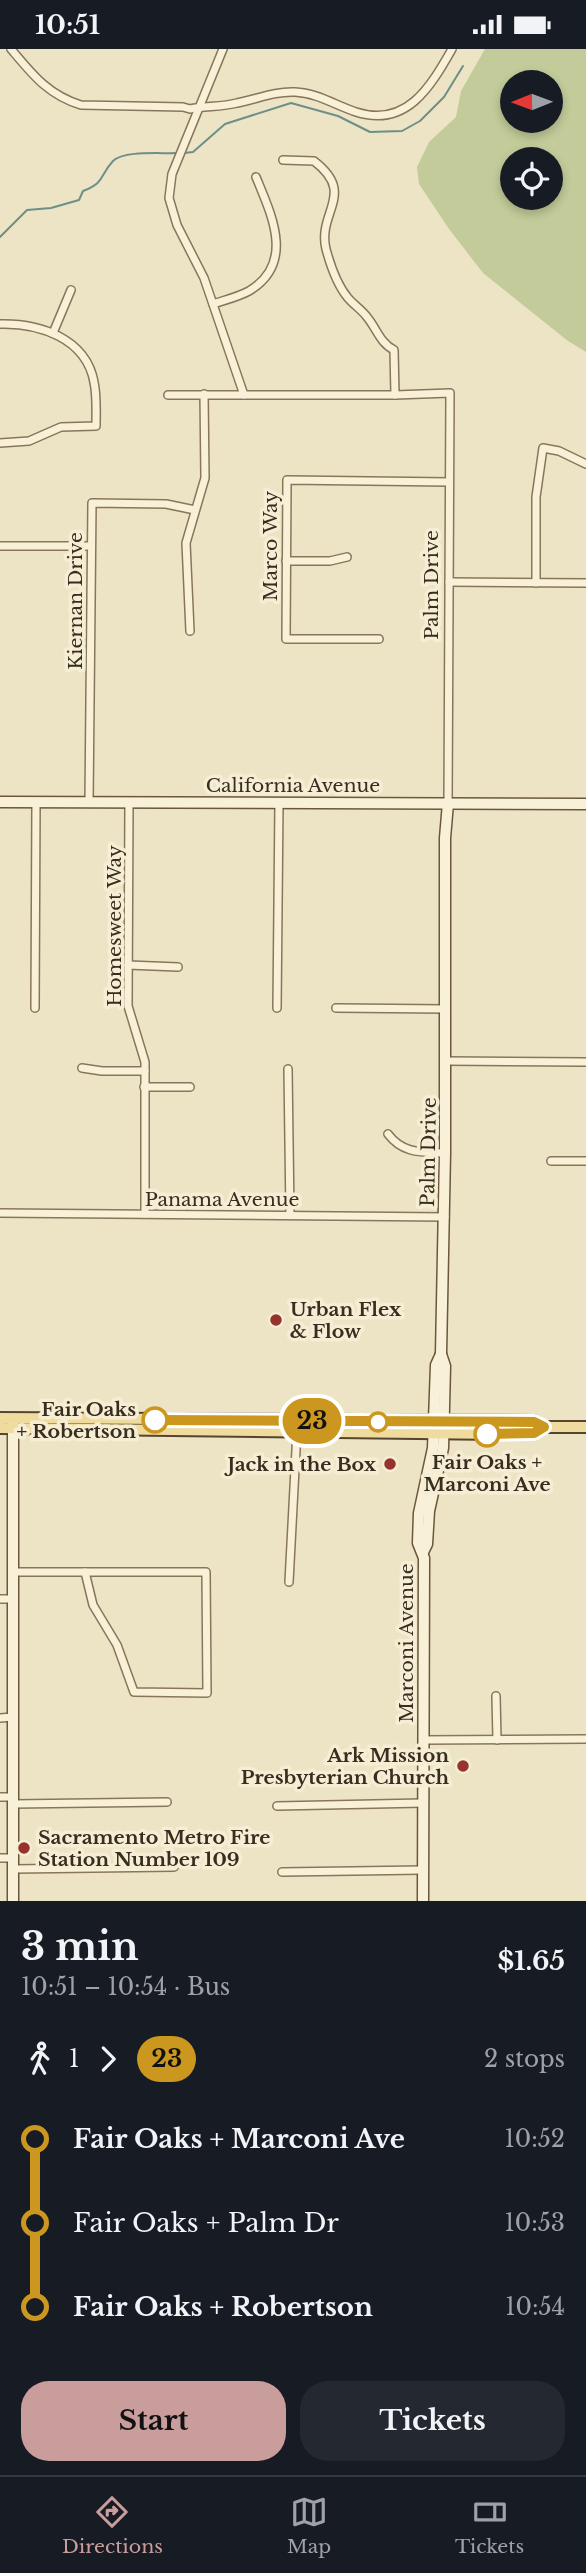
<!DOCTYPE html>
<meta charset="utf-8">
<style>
body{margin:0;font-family:"Libre Baskerville",serif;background:#242831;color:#f1f3f6;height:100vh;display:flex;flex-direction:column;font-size:26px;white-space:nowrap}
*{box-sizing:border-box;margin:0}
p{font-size:23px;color:#9ea1a6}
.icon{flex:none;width:38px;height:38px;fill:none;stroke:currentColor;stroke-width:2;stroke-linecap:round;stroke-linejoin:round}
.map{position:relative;height:1852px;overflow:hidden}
.drawer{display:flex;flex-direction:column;background:#171b24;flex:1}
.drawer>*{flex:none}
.badge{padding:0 14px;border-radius:23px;font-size:24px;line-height:46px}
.needle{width:46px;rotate:269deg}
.fabs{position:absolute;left:500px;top:21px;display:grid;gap:14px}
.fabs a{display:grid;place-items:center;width:63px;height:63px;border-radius:50%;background:#171b24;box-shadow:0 4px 10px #0003;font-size:35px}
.map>.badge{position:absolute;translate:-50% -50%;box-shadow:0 0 0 4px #fff}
.legs{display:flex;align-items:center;gap:10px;height:77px;padding:0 21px;font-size:23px}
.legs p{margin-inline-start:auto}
.summary{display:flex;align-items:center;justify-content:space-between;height:119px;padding:0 21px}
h1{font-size:38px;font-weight:700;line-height:52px}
.cta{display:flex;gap:14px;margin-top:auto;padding:14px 21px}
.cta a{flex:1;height:80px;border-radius:28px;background:#c89d9c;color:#111;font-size:28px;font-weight:700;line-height:80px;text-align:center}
.cta a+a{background:#242831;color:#f1f3f6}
ul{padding:0 21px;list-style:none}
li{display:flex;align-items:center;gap:24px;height:84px;font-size:26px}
li i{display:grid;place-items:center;width:10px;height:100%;margin:0 9px;background:currentColor}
li i::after{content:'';width:18px;height:18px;margin:-9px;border:5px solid;border-radius:50%;background:#171b24}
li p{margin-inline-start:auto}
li:first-child i{background:linear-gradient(#0000 50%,currentColor 0)}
li:last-child i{background:linear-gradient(currentColor 50%,#0000 0)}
.status{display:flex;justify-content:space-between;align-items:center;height:49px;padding:0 35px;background:#171b24;direction:ltr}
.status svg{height:19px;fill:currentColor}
.tab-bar{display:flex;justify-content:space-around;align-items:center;height:98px;border-top:2px solid #363941;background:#171b24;font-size:19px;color:#9ea1a6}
.tab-bar a{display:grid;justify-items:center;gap:4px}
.tab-bar .active{color:#c89d9c}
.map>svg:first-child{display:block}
.green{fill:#c2cb99;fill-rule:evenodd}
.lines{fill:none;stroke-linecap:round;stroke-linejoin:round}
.stream{stroke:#6d8f89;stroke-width:2}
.street-casing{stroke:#88765b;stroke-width:10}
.secondary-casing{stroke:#6a573e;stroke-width:13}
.primary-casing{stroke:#56442f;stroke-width:14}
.street{stroke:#f8f1d8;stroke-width:7}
.secondary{stroke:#f8f1d8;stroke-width:10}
.primary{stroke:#efdb9e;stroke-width:10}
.line-1-casing{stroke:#fff;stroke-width:16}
.line-1{stroke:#cb971e;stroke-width:10}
.poi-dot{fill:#96332d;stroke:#f5eed4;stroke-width:2.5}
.stop-1-dot{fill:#fff;stroke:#cb971e;stroke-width:3.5}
.labels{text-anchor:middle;stroke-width:7;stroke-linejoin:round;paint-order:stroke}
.street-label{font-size:19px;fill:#382d1f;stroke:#f5eed4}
.poi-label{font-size:19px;font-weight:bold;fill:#382d1f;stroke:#f5eed4;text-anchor:start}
.stop-label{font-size:19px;font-weight:bold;fill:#382d1f;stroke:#f5eed4;text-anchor:end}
</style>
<div class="status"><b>10:51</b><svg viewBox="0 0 49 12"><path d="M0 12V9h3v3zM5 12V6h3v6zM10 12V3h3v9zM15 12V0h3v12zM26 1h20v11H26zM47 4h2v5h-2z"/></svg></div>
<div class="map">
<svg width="586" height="1852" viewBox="0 0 586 1852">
<rect width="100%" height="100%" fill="#ede4c5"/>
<!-- green -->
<path class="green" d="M485 0H586V303L568 292 483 224 449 180 419 135 417 118 429 93 456 68 461 42ZM513 33H551V72H513ZM513 110H551V149H513Z"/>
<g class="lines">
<!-- stream -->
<g class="stream">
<polyline points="184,104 193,103 225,75 291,54 338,67 370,83 402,82 420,72 444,48 463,17"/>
<path d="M0 188 27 161 51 159 79 151 83 142C106 133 99 127 113 112 124 101 162 105 178 104"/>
</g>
<!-- street casing -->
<g class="street-casing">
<g id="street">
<path d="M11 0C32 25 48 46 81 56L183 58 190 60C205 57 222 58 237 54 257 50 275 42 295 43 317 44 335 56 356 63 406 79 430 39 452 0"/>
<polyline points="223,0 172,125 169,149 177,176 204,229 244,346"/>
<path d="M283 111 314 112C357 145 317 163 326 200 330 215 338 237 348 249 354 256 362 261 367 268 377 280 380 294 394 301L395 346"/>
<path d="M213 255C225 251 238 248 249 242 296 214 271 165 256 128"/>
<path d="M0 275C39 274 86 289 94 333 97 347 96 363 96 377L61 378 29 392 0 394"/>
<polyline points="53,284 71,241"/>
<polyline points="168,346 395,346 450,344 448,754"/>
<polyline points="0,497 91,497"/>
<polyline points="286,512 330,512 347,508"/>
<polyline points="449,533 586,534"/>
<polyline points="536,534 536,448 543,399 559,402 586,415"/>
<polyline points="190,582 186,494 205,429 204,345"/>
<polyline points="379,590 286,590 287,431 449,433"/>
<polyline points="89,753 92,454 166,455 195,461"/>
<polyline points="129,753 128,957 145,1013 145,1165"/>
<polyline points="128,916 178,918"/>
<polyline points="35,959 36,753"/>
<polyline points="277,959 279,754"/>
<polyline points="336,959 446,960"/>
<polyline points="446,1012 586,1013"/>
<polyline points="82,1019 102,1022 145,1022"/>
<polyline points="288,1020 290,1166"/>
<polyline points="144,1038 190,1038"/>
<path d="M388 1085C403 1105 422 1103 445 1104"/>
<polyline points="551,1112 586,1112"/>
<polyline points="0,1164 445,1168"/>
<polyline points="13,1523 85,1523"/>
<polygon points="85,1523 206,1523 207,1644 134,1643 117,1596 93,1556"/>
<polyline points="289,1533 297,1382"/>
<polyline points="0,1550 13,1550"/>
<polyline points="496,1647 497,1691"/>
<polyline points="0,1669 13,1668"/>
<polyline points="423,1691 586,1690"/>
<polyline points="0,1748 13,1748"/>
<polyline points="13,1755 167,1753"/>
<polyline points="277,1757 423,1754"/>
<polyline points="0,1809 13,1809"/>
<polyline points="13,1820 174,1818"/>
<polyline points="282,1823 423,1821"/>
</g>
</g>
<!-- secondary casing -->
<g class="secondary-casing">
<g id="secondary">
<polyline points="0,753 586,755"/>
<polyline points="13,1373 13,1852"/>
<polyline points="423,1503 427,1495 429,1462 443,1399 445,1317 441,1305 445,1104 445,789 448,754"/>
<polyline points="423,1852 424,1509 418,1494 419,1464 433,1399 436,1316 441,1305"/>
</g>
</g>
<!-- primary casing -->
<g class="primary-casing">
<g id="primary">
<polyline points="0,1369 534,1372 544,1378 586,1378"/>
<polyline points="0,1379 499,1385 534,1384 544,1378"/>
</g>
</g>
<!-- street -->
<use href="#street" class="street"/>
<!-- secondary -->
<use href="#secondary" class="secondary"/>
<!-- primary -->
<use href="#primary" class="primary"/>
</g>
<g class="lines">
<!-- line-1 casing -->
<g class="line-1-casing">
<polyline id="line-1" points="155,1371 534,1373 544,1378 534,1384 487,1385"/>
</g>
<!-- line-1 -->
<use href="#line-1" class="line-1"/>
</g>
<!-- markers -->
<g class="poi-dot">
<circle cx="276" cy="1271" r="7"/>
<circle cx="390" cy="1415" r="7"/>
<circle cx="463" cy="1717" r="7"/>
<circle cx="24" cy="1799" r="7"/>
</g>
<g class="stop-1-dot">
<circle cx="155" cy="1371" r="12"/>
<circle cx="378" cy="1373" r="9"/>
<circle cx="487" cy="1385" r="12"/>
</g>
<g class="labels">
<!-- street labels -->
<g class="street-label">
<text transform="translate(270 497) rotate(-90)" y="7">Marco Way</text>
<text transform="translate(431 536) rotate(-90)" y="7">Palm Drive</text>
<text transform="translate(75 552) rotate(-90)" y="7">Kiernan Drive</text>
<text x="293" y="743">California Avenue</text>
<text transform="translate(114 877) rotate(-90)" y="7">Homesweet Way</text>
<text transform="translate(428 1103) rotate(-89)" y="7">Palm Drive</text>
<text x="222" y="1157">Panama Avenue</text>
<text transform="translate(406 1594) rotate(-90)" y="7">Marconi Avenue</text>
</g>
<!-- poi labels -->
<g class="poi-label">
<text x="290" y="1267">Urban Flex<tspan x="290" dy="22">&amp; Flow</tspan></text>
<text x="376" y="1422" text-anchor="end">Jack in the Box</text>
<text x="449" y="1713" text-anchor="end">Ark Mission<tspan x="449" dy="22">Presbyterian Church</tspan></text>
<text x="38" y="1795">Sacramento Metro Fire<tspan x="38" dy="22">Station Number 109</tspan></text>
</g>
<!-- stop labels -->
<g class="stop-label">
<text x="136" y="1367">Fair Oaks<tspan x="136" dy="22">+ Robertson</tspan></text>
<text x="487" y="1420" text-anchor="middle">Fair Oaks +<tspan x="487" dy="22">Marconi Ave</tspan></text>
</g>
</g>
</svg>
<div class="fabs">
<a><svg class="needle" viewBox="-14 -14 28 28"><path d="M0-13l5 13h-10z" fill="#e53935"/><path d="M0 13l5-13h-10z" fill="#9ea1a6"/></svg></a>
<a><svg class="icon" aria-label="locate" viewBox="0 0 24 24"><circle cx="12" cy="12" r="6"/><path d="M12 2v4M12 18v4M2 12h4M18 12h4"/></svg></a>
</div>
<b class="badge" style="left:312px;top:1372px;background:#cb971e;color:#111">23</b>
</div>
<section class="drawer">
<div class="summary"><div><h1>3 min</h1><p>10:51 – 10:54 · Bus</p></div><b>$1.65</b></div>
<div class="legs"><svg class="icon" aria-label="walk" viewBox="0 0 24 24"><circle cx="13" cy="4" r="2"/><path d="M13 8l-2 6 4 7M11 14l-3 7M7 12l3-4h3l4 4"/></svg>1<svg class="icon" aria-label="forward" viewBox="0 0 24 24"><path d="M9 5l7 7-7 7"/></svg><b class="badge" style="background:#cb971e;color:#111">23</b><p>2 stops</p></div>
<ul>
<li><i style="color:#cb971e"></i><b>Fair Oaks + Marconi Ave</b><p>10:52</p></li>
<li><i style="color:#cb971e"></i><span>Fair Oaks + Palm Dr</span><p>10:53</p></li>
<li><i style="color:#cb971e"></i><b>Fair Oaks + Robertson</b><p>10:54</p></li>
</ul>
<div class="cta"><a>Start</a><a>Tickets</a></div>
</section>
<nav class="tab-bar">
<a class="active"><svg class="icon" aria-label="directions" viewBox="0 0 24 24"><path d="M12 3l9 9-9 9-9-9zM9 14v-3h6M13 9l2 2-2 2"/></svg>Directions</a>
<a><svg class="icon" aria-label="map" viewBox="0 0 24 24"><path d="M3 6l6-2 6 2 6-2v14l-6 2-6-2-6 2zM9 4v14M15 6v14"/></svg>Map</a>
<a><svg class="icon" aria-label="tickets" viewBox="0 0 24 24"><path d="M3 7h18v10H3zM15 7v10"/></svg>Tickets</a>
</nav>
